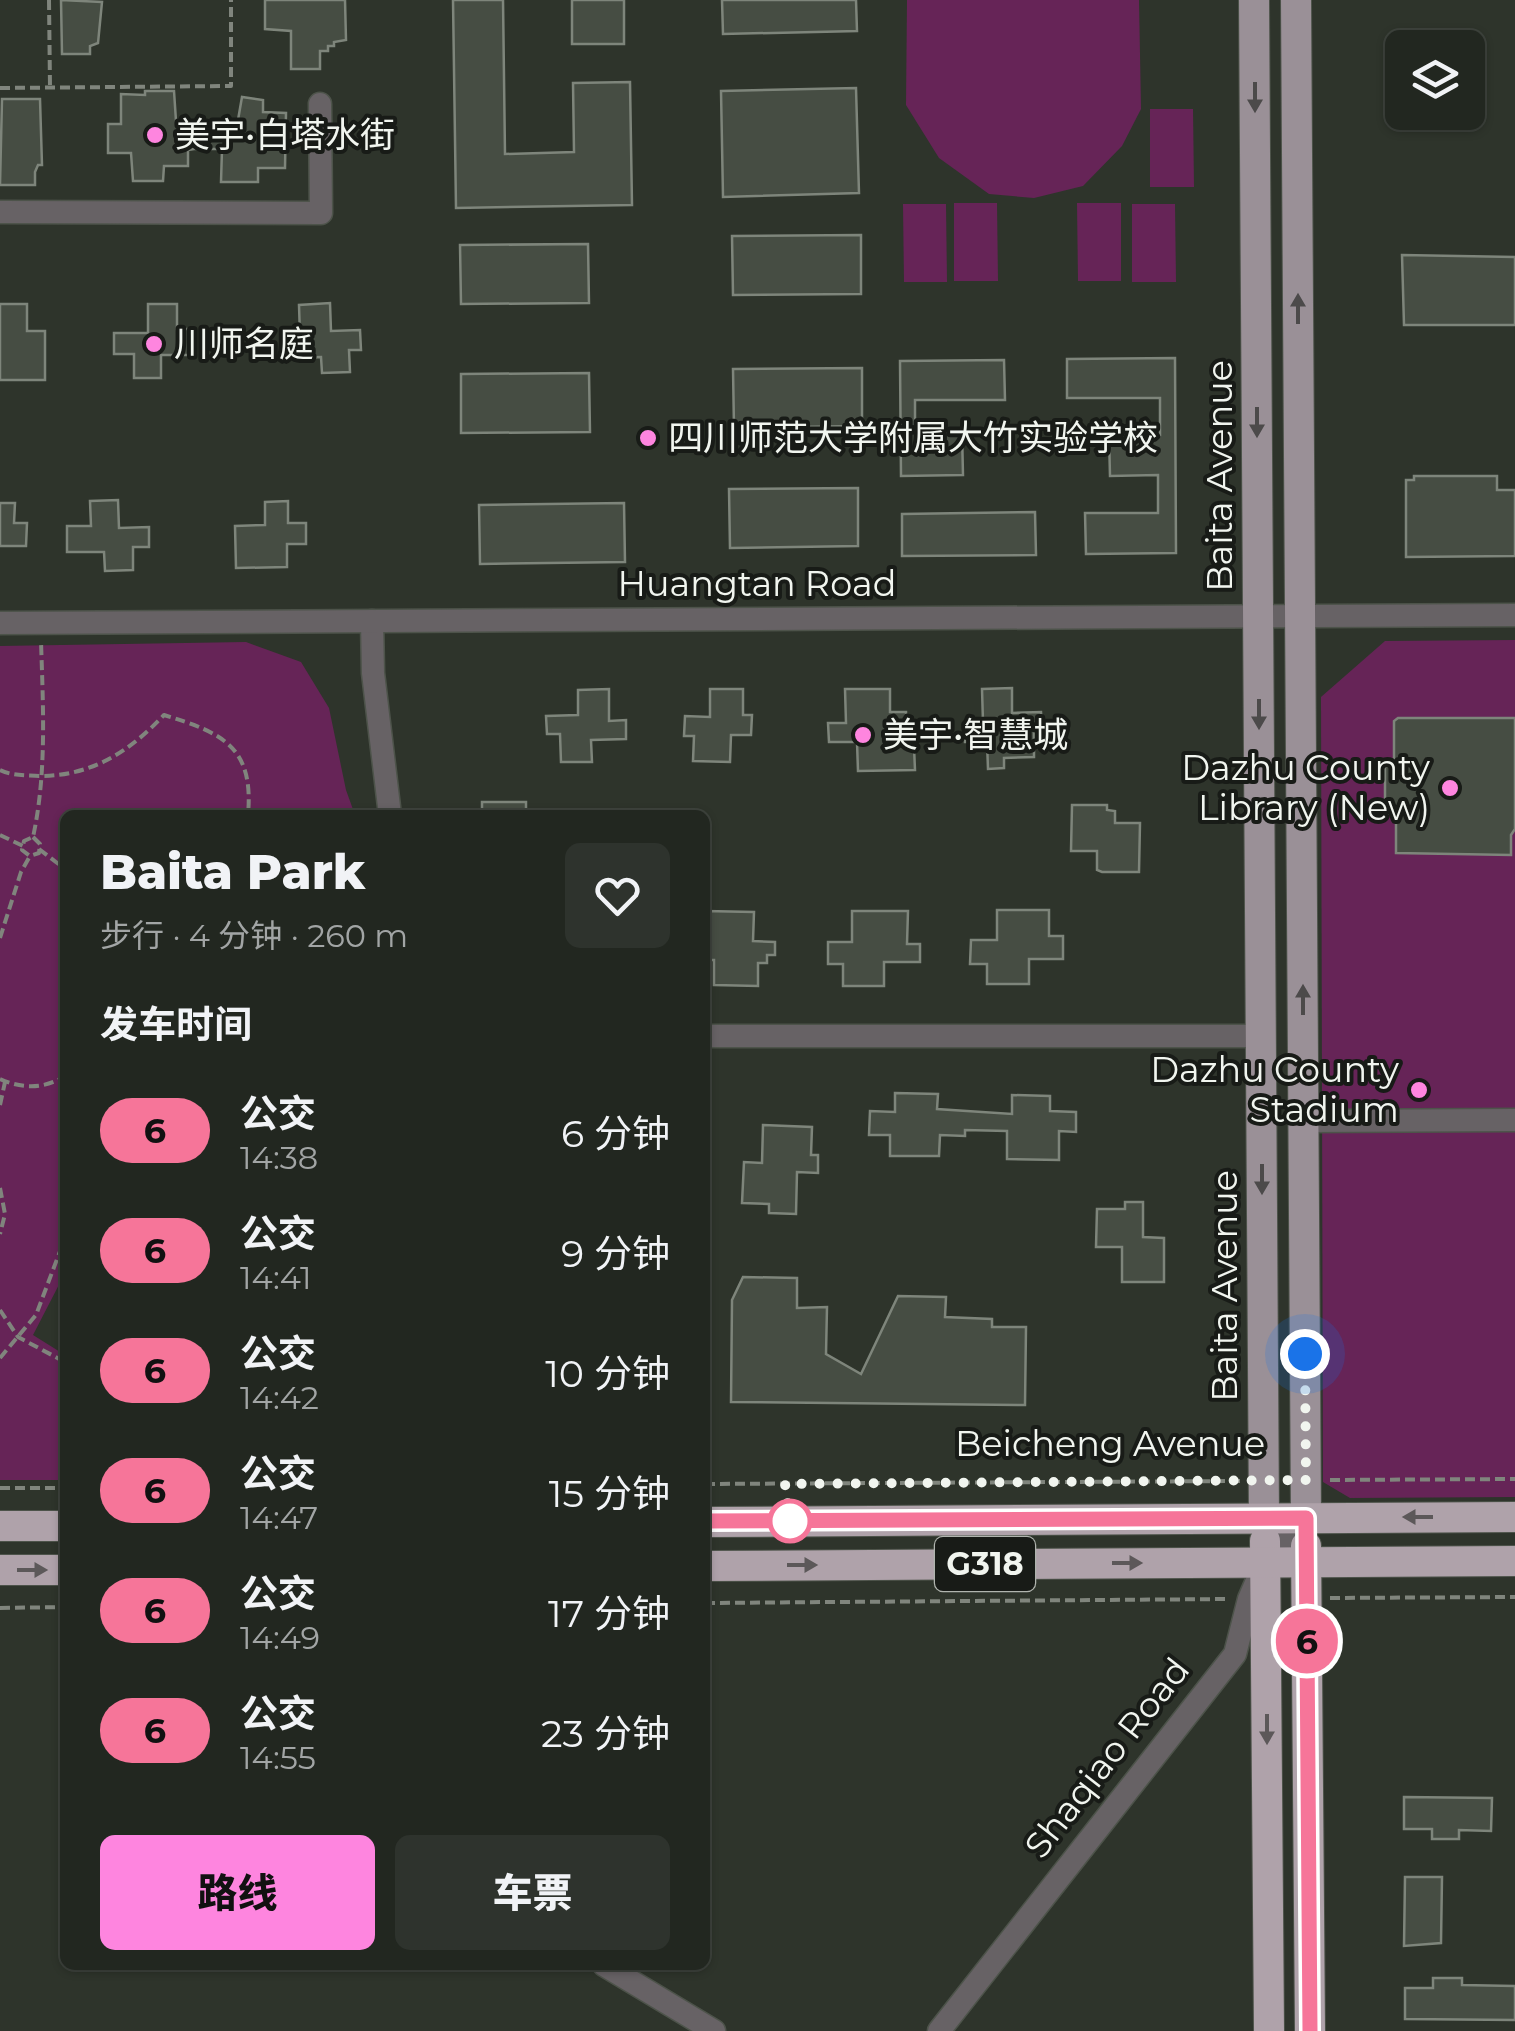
<!DOCTYPE html>
<html lang="zh">
<meta charset="utf-8">
<style>
body{margin:0;font-family:Montserrat,"Noto Sans SC",sans-serif;background:#2e332d;color:#f1f3f6;height:100vh;display:flex;flex-direction:column;font-size:38px;white-space:nowrap}
*{box-sizing:border-box;margin:0}
p{font-size:32px;color:#a2a5a5}
.icon{flex:none;width:55px;height:55px;fill:none;stroke:currentColor;stroke-width:2;stroke-linecap:round;stroke-linejoin:round}
.map{position:relative;flex:1;overflow:hidden}
.side{position:absolute;left:60px;top:810px;width:650px;height:1160px;display:flex;flex-direction:column;background:#222720;border-radius:15px;box-shadow:0 2px 8px #0004,0 0 0 2px #3f443e}
.side>*{flex:none}
.badge{padding:0 20px;border-radius:32px;font-size:35px;line-height:65px}
.buttons{position:absolute;left:1385px;top:30px;display:grid;gap:20px}
.buttons a{display:grid;place-items:center;width:100px;height:100px;border-radius:15px;background:#222720;box-shadow:0 2px 8px #0004,0 0 0 2px #3f443e;font-size:50px}
.you{position:absolute;width:50px;height:50px;margin:-25px;border:8px solid #fff;border-radius:50%;background:#1a73e8;box-shadow:0 0 0 15px #1a73e833}
.map>.badge{position:absolute;translate:-50% -50%;box-shadow:0 0 0 5px #fff}
h2{padding:0 40px;font-size:38px;line-height:90px}
.round{display:grid;place-items:center;flex:none;width:105px;height:105px;border-radius:15px;background:#2e332d}
.headline{display:flex;align-items:center;justify-content:space-between;height:170px;padding:0 40px}
h1{font-size:48px;font-weight:800;line-height:75px}
.action{display:flex;gap:20px;margin-top:auto;padding:20px 40px}
.action a{flex:1;height:115px;border-radius:15px;background:#fe85df;color:#111;font-size:40px;font-weight:800;line-height:115px;text-align:center}
.action a+a{background:#2e332d;color:#f1f3f6}
ul{padding:0;list-style:none}
li{display:flex;align-items:center;gap:30px;height:120px;padding:0 40px}
li div{flex:1}
li b{display:block;font-size:38px}
li em{font-style:normal}
li .badge{min-width:110px;font-weight:700;text-align:center}
.map>svg:first-child{display:block}
.green{fill:#662457}
.building{fill:#464d43;stroke:#7e857b;stroke-width:2.5}
.lines{fill:none;stroke-linecap:round;stroke-linejoin:round}
.minor-casing{stroke:#4d534a;stroke-width:25}
.major-casing{stroke:#4d534a;stroke-width:32}
.highway-casing{stroke:#4d534a;stroke-width:32}
.path{stroke:#80857d;stroke-width:4;stroke-dasharray:10 5;stroke-linecap:butt}
.minor{stroke:#676265;stroke-width:22}
.major{stroke:#9a9097;stroke-width:30}
.highway{stroke:#afa2aa;stroke-width:30}
.oneway{fill:#4c4a4a}
.oneway2{fill:#5c5859}
.line-casing{stroke:#fff;stroke-width:22}
.line{stroke:#f67599;stroke-width:15}
.walk{stroke:#f1f5ef;stroke-width:10;stroke-dasharray:0 18}
.poi-dot{fill:#fe85df;stroke:#181b17;stroke-width:4}
.stop-dot{fill:#fff;stroke:#f67599;stroke-width:5}
.labels{text-anchor:middle;stroke-width:8;stroke-linejoin:round;paint-order:stroke}
.shield{fill:#181b17;stroke:#b0b4ae;stroke-width:2.5}
.shield-label{font-size:32px;font-weight:bold;fill:#f1f5ef}
.poi-label{font-size:35px;fill:#f1f5ef;stroke:#181b17;text-anchor:start}
.street-label{font-size:35px;fill:#f1f5ef;stroke:#181b17}
</style>
<div class="map">
<svg width="1515" height="2031" viewBox="0 0 1515 2031">
<rect width="100%" height="100%" fill="#2e342b"/>
<!-- green -->
<g class="green">
<polygon points="907,0 1139,0 1141,109 1122,146 1083,186 1034,198 989,194 939,158 906,105"/>
<polygon points="1150,109 1193,109 1194,187 1150,187"/>
<polygon points="954,203 997,203 998,281 954,281"/>
<polygon points="1077,203 1121,203 1121,281 1078,281"/>
<polygon points="903,204 946,204 947,282 904,282"/>
<polygon points="1132,204 1175,204 1176,282 1132,282"/>
<polygon points="1515,640 1515,1497 1350,1498 1323,1482 1321,697 1385,641"/>
<polygon points="246,642 301,662 329,708 346,790 355,815 65,815 65,1273 33,1335 65,1355 65,1480 0,1480 0,646"/>
</g>
<!-- building -->
<g class="building">
<polygon points="61,0 102,2 98,43 90,46 90,54 62,54"/>
<polygon points="265,0 345,0 346,40 334,42 334,46 328,46 328,51 320,51 320,69 291,69 291,31 265,29"/>
<polygon points="453,0 503,0 505,154 574,152 573,83 630,82 632,205 456,208"/>
<rect x="572" y="0" width="52" height="44"/>
<polygon points="722,0 856,0 857,31 723,34"/>
<polygon points="856,88 859,193 723,197 721,91"/>
<polygon points="145,91 174,91 176,121 192,121 192,124 238,120 242,97 263,100 263,112 286,113 285,168 258,168 258,182 221,182 222,149 194,149 188,150 188,166 164,166 163,181 133,181 131,153 108,153 108,124 121,124 121,94 145,95"/>
<polygon points="2,99 40,99 42,165 38,165 35,172 35,185 0,185"/>
<polygon points="861,235 861,294 733,295 732,236"/>
<polygon points="588,244 589,303 461,304 460,245"/>
<polygon points="1402,255 1515,257 1515,325 1404,325"/>
<polygon points="330,303 331,331 360,330 361,350 349,350 350,372 322,373 321,357 284,358 283,337 300,336 299,305"/>
<polygon points="0,304 27,304 27,331 45,331 45,380 0,380"/>
<polygon points="148,304 177,304 177,329 194,329 194,355 161,355 161,378 134,378 134,354 114,354 114,333 148,333"/>
<polygon points="1175,358 1176,553 1086,554 1085,513 1158,513 1158,475 1110,476 1109,435 1160,435 1160,398 1067,398 1067,359"/>
<polygon points="1004,360 1005,400 915,400 915,433 962,432 963,475 901,476 900,361"/>
<polygon points="862,368 862,426 734,428 733,369"/>
<polygon points="589,373 590,432 461,433 461,374"/>
<polygon points="1414,476 1497,476 1497,490 1515,490 1515,556 1406,557 1406,480 1414,480"/>
<polygon points="858,488 858,546 730,548 729,489"/>
<polygon points="118,500 119,528 149,527 149,547 133,547 133,570 105,571 104,552 67,552 67,526 91,526 90,501"/>
<polygon points="288,501 288,523 306,523 306,544 287,544 287,567 236,568 235,526 265,525 265,502"/>
<polygon points="0,503 15,503 14,523 27,523 26,546 0,546"/>
<polygon points="624,503 625,562 480,564 479,505"/>
<polygon points="1035,512 1036,555 902,556 902,514"/>
<polygon points="1012,688 1012,713 1041,712 1042,730 1034,730 1034,757 1004,758 1004,768 988,769 987,742 965,742 965,722 983,722 982,689"/>
<polygon points="609,689 609,721 626,720 626,739 591,740 592,762 561,762 560,734 547,734 546,716 578,715 578,690"/>
<polygon points="710,689 743,689 743,715 752,715 751,735 731,735 730,762 693,761 694,736 684,736 685,716 710,717"/>
<polygon points="845,689 890,689 890,712 906,712 907,747 914,747 915,770 858,771 857,742 829,742 828,723 846,723"/>
<polygon points="1398,718 1515,718 1515,829 1511,835 1511,855 1396,853 1396,814 1385,814 1385,767 1394,763 1394,721"/>
<rect x="482" y="802" width="44" height="13"/>
<polygon points="1072,805 1107,805 1107,810 1115,811 1115,823 1140,823 1139,872 1102,872 1097,870 1097,851 1071,851"/>
<polygon points="997,910 1049,910 1049,936 1063,936 1063,959 1029,959 1029,984 987,984 987,964 970,964 971,940 997,940"/>
<polygon points="705,911 754,912 753,941 775,942 775,955 767,955 767,963 758,963 758,986 714,985 714,960 705,960"/>
<polygon points="852,911 908,911 907,944 920,944 920,962 884,962 884,986 843,986 843,964 828,964 828,942 852,942"/>
<polygon points="895,1093 938,1094 937,1109 1012,1114 1012,1095 1050,1096 1050,1111 1076,1112 1076,1132 1059,1131 1059,1160 1007,1159 1007,1131 965,1130 965,1136 940,1135 939,1156 890,1156 890,1135 869,1135 870,1111 895,1112"/>
<polygon points="763,1125 812,1127 811,1155 818,1155 818,1173 797,1172 796,1214 769,1213 769,1204 742,1203 744,1162 762,1163"/>
<polygon points="1125,1202 1143,1202 1143,1237 1164,1238 1164,1282 1122,1282 1122,1247 1096,1247 1097,1209 1125,1209"/>
<polygon points="743,1277 797,1278 797,1308 827,1307 826,1354 861,1374 898,1296 946,1297 945,1317 992,1319 992,1327 1026,1327 1025,1405 731,1402 732,1300"/>
<polygon points="1404,1797 1492,1798 1491,1831 1459,1830 1459,1839 1432,1839 1432,1829 1404,1829"/>
<polygon points="1405,1877 1442,1877 1441,1943 1404,1946"/>
<polygon points="1433,1978 1462,1978 1462,1985 1515,1986 1515,2020 1405,2019 1405,1988 1433,1988"/>
</g>
<g class="lines">
<!-- minor casing -->
<g class="minor-casing">
<g id="minor">
<polyline points="0,212 321,213 320,104"/>
<polyline points="372,621 373,673 390,815"/>
<polyline points="0,623 1515,615"/>
<polyline points="705,1036 1261,1036"/>
<polyline points="1304,1121 1515,1120"/>
<polyline points="604,1965 714,2031"/>
<polyline points="939,2031 1235,1654 1249,1599 1265,1562 1306,1518"/>
</g>
</g>
<!-- major casing -->
<g class="major-casing">
<g id="major">
<polyline points="1254,0 1264,1518"/>
<polyline points="1296,0 1306,1518"/>
</g>
</g>
<!-- highway casing -->
<g class="highway-casing">
<g id="highway">
<polyline points="705,1522 1515,1517"/>
<polyline points="0,1526 65,1526"/>
<polyline points="1265,1541 1269,2031"/>
<polyline points="1306,1546 1310,2031"/>
<polyline points="705,1566 1515,1561"/>
<polyline points="0,1570 65,1570"/>
</g>
</g>
<!-- path -->
<g class="path">
<polyline points="49,0 50,87"/>
<polyline points="0,88 231,86 231,0"/>
<path d="M0 770C12 776 25 775 39 776 92 776 129 752 164 715 223 733 254 747 248 815"/>
<polyline points="0,835 23,846"/>
<path d="M33 837 40 844 39 853 30 856 22 850 24 841 33 837C47 773 43 706 41 641"/>
<polyline points="39,849 65,869"/>
<polyline points="0,938 21,872 30,856"/>
<path d="M0 1079C22 1089 45 1089 65 1076"/>
<polyline points="0,1105 5,1082"/>
<polyline points="0,1188 5,1214 0,1234"/>
<polyline points="0,1310 18,1337 65,1362"/>
<polyline points="0,1358 36,1315 65,1238"/>
<polyline points="1330,1480 1515,1479"/>
<polyline points="705,1484 1240,1481"/>
<polyline points="0,1488 65,1488"/>
<polyline points="1330,1598 1515,1597"/>
<polyline points="705,1603 1230,1599"/>
<polyline points="0,1608 65,1607"/>
</g>
<!-- minor -->
<use href="#minor" class="minor"/>
<!-- major -->
<use href="#major" class="major"/>
<!-- highway -->
<use href="#highway" class="highway"/>
</g>
<!-- one-way arrows -->
<defs><path id="oneway-solid" d="M-6-.8H1V-3.2L6.5 0L1 3.2V.8H-6Z" transform="scale(2.5)"/></defs>
<g class="oneway">
<use href="#oneway-solid" transform="translate(1255 97) rotate(90)"/>
<use href="#oneway-solid" transform="translate(1298 309) rotate(-90)"/>
<use href="#oneway-solid" transform="translate(1257 422) rotate(90)"/>
<use href="#oneway-solid" transform="translate(1259 714) rotate(90)"/>
<use href="#oneway-solid" transform="translate(1303 1000) rotate(-90)"/>
<use href="#oneway-solid" transform="translate(1262 1179) rotate(90)"/>
</g>
<g class="oneway2">
<use href="#oneway-solid" transform="translate(1418 1517) rotate(180)"/>
<use href="#oneway-solid" transform="translate(1127 1563)"/>
<use href="#oneway-solid" transform="translate(802 1565)"/>
<use href="#oneway-solid" transform="translate(32 1570)"/>
<use href="#oneway-solid" transform="translate(1267 1729) rotate(90)"/>
</g>
<g class="lines">
<!-- line casing -->
<g class="line-casing">
<polyline id="line" points="705,1521 1306,1518 1310,2031"/>
</g>
<!-- line -->
<use href="#line" class="line"/>
<!-- walk -->
<polyline class="walk" points="790,1521 785,1484 1306,1480 1305,1354"/>
</g>
<!-- markers -->
<g class="poi-dot">
<circle cx="155" cy="135" r="10"/>
<circle cx="154" cy="344" r="10"/>
<circle cx="648" cy="438" r="10"/>
<circle cx="863" cy="735" r="10"/>
<circle cx="1450" cy="788" r="10"/>
<circle cx="1419" cy="1090" r="10"/>
</g>
<circle class="stop-dot" cx="790" cy="1521" r="20"/>
<g class="labels">
<!-- shield labels -->
<rect class="shield" x="935" y="1537" width="100" height="54" rx="8"/>
<g class="shield-label">
<text x="985" y="1575">G318</text>
</g>
<!-- poi labels -->
<g class="poi-label">
<text x="175" y="147">美宇•白塔水街</text>
<text x="174" y="356">川师名庭</text>
<text x="668" y="450">四川师范大学附属大竹实验学校</text>
<text x="883" y="747">美宇•智慧城</text>
<text x="1430" y="780" text-anchor="end">Dazhu County<tspan x="1430" dy="40">Library (New)</tspan></text>
<text x="1399" y="1082" text-anchor="end">Dazhu County<tspan x="1399" dy="40">Stadium</tspan></text>
</g>
<!-- street labels -->
<g class="street-label">
<text transform="translate(1220 476) rotate(-90)" y="12">Baita Avenue</text>
<text x="757" y="596">Huangtan Road</text>
<text transform="translate(1225 1286) rotate(-90)" y="12">Baita Avenue</text>
<text x="1110" y="1456">Beicheng Avenue</text>
<text transform="translate(1107 1758) rotate(-52)" y="12">Shaqiao Road</text>
</g>
</g>
</svg>
<div class="buttons">
<a><svg class="icon" aria-label="layers" viewBox="0 0 24 24"><path d="M12 4l9 5-9 5-9-5zM3 14l9 5 9-5"/></svg></a>
</div>
<div class="you" style="left:1305px;top:1354px"></div>
<b class="badge" style="left:1307px;top:1641px;background:#f67599;color:#111">6</b>
<section class="side">
<div class="headline"><div><h1>Baita Park</h1><p>步行 · 4 分钟 · 260 m</p></div><a class="round"><svg class="icon" aria-label="heart" viewBox="0 0 24 24"><path d="M12 20l-8-8c-3-5 5-10 8-4 3-6 11-1 8 4z"/></svg></a></div>
<h2>发车时间</h2>
<ul>
<li><span class="badge" style="background:#f67599;color:#111">6</span><div><b>公交</b><p>14:38</p></div><em>6 分钟</em></li>
<li><span class="badge" style="background:#f67599;color:#111">6</span><div><b>公交</b><p>14:41</p></div><em>9 分钟</em></li>
<li><span class="badge" style="background:#f67599;color:#111">6</span><div><b>公交</b><p>14:42</p></div><em>10 分钟</em></li>
<li><span class="badge" style="background:#f67599;color:#111">6</span><div><b>公交</b><p>14:47</p></div><em>15 分钟</em></li>
<li><span class="badge" style="background:#f67599;color:#111">6</span><div><b>公交</b><p>14:49</p></div><em>17 分钟</em></li>
<li><span class="badge" style="background:#f67599;color:#111">6</span><div><b>公交</b><p>14:55</p></div><em>23 分钟</em></li>
</ul>
<div class="action"><a>路线</a><a>车票</a></div>
</section>
</div>
